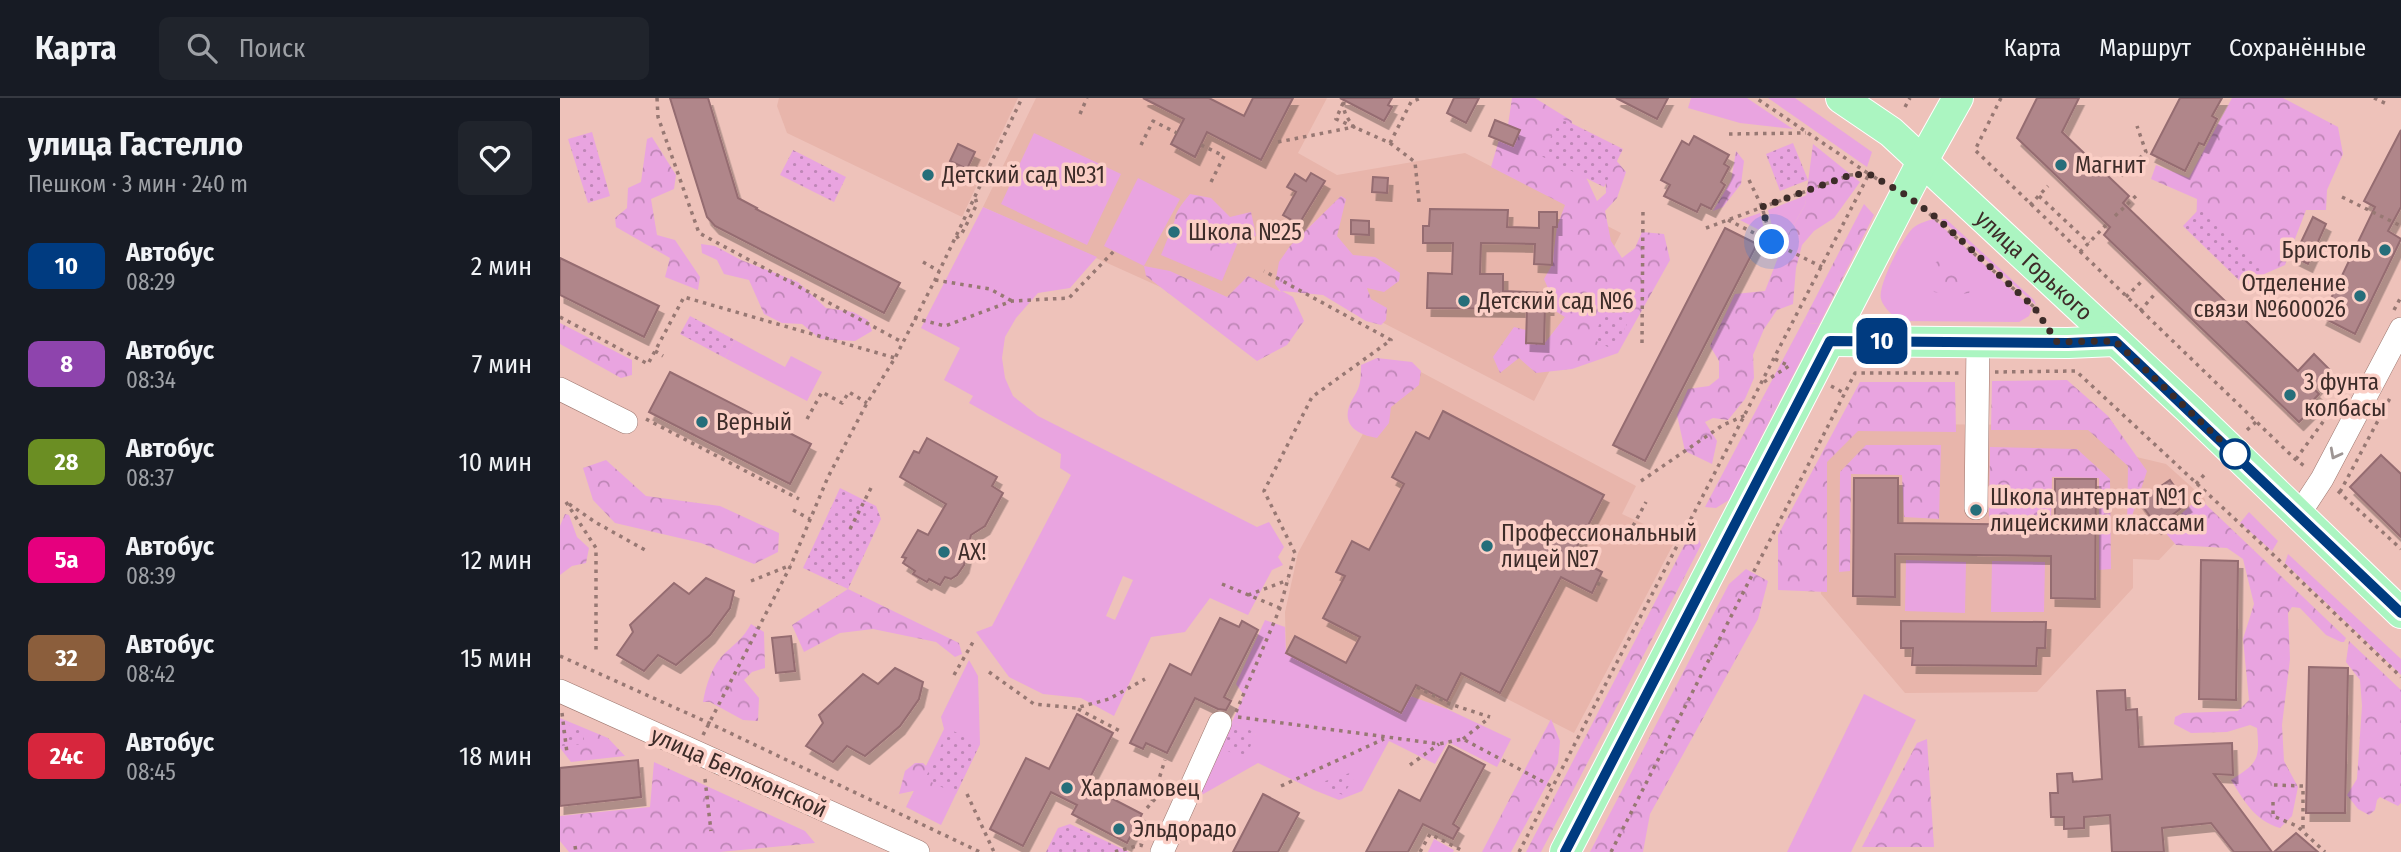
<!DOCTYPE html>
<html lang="ru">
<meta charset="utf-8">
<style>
body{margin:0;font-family:"Fira Sans Condensed",sans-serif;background:#20242c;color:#f1f3f6;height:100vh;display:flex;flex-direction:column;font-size:26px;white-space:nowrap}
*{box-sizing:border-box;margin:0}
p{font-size:23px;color:#9ea1a6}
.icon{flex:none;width:38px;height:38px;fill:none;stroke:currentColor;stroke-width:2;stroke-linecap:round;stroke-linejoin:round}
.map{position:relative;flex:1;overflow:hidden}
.side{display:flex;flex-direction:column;background:#171b24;width:560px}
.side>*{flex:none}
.badge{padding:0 14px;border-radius:10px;font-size:24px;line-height:46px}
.you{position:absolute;width:35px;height:35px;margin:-18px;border:5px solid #fff;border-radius:50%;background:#1a73e8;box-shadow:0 0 0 10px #1a73e833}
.map>.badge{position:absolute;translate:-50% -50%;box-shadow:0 0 0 4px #fff}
.round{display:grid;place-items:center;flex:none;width:74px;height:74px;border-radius:10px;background:#20242c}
.headline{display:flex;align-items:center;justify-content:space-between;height:119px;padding:0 28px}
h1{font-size:33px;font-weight:700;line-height:52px}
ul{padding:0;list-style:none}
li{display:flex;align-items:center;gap:21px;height:98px;padding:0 28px}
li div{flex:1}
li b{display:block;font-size:26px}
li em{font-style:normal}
li .badge{min-width:77px;font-weight:700;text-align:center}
header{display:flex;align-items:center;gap:42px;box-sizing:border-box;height:98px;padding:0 35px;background:#171b24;border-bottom:2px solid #363941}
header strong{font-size:33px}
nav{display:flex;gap:38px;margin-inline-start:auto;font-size:24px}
.search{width:490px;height:63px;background:#20242c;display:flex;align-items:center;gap:18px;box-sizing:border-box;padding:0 24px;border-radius:10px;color:#9ea1a6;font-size:26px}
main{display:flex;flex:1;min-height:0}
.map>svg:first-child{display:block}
.built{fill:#e8b5ab}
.grass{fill:#e9a4e0;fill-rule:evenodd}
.forest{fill:url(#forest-crowns)}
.park{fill:url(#park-dots)}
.building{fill:#b0868a;stroke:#956c71;stroke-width:2;filter:url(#shadow)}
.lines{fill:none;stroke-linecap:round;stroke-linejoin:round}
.minor-casing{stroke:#9c756d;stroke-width:24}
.major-casing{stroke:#fff;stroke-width:32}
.path{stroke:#977873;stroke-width:3.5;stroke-dasharray:3.5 5;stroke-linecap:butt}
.minor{stroke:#fff;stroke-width:23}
.major{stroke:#abf5c1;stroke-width:30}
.oneway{stroke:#9e9694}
.line-casing{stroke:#fff;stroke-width:16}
.line{stroke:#003b80;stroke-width:10}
.walk{stroke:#3d2c29;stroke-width:7;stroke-dasharray:0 12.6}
.poi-dot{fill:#266e7a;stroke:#fbcfc6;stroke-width:2.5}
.stop-dot{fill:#fff;stroke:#003b80;stroke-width:3.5}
.labels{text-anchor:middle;stroke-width:7;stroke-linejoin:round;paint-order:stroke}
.poi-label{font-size:23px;fill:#3d2c29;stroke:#fbcfc6;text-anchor:start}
.street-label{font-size:23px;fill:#3d2c29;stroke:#fbcfc6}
</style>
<header>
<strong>Карта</strong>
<div class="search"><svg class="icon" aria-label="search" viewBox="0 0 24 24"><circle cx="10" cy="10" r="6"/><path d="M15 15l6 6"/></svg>Поиск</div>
<nav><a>Карта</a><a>Маршрут</a><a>Сохранённые</a></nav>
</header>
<main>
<section class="side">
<div class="headline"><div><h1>улица Гастелло</h1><p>Пешком · 3 мин · 240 m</p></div><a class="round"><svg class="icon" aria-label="heart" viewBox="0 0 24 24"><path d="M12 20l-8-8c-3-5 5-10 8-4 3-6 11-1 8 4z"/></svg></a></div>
<ul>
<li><span class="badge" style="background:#003b80;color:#fff">10</span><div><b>Автобус</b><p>08:29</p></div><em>2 мин</em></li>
<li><span class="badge" style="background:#8e44ad;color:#fff">8</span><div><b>Автобус</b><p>08:34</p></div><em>7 мин</em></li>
<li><span class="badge" style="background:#6b8e23;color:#fff">28</span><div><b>Автобус</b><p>08:37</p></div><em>10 мин</em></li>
<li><span class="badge" style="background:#e6007e;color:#fff">5а</span><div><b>Автобус</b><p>08:39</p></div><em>12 мин</em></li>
<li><span class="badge" style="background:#8b5e3c;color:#fff">32</span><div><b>Автобус</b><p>08:42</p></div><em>15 мин</em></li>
<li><span class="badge" style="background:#d7263d;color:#fff">24с</span><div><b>Автобус</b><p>08:45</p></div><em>18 мин</em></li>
</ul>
</section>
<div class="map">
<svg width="1841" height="754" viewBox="0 0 1841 754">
<defs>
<pattern id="forest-crowns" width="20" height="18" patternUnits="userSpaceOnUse" patternTransform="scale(1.75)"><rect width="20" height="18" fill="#e9a4e0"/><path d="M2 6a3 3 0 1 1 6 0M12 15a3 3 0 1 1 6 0" fill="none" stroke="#be86b6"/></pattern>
<pattern id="park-dots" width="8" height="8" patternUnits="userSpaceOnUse" patternTransform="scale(1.75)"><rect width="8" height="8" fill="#e9a4e0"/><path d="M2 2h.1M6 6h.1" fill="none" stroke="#be86b6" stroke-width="1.8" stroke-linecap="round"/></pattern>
<filter id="shadow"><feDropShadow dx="4.5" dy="8" stdDeviation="0" flood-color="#0004"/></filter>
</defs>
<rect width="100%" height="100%" fill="#eec2ba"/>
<!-- built -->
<g class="built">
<polygon points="219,0 458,0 402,119 227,35 217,8"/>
<polygon points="476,0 767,0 738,55 777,77 905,55 1061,135 974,303 727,175 698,233 423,109"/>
<polygon points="842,264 1076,388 1062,416 1116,441 1014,635 904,579 887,611 850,599 841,615 726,555 725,514 738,455"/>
<polygon points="1295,326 1534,327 1572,358 1606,366 1645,401 1646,412 1599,462 1573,461 1573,490 1477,594 1345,595 1261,496 1260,363"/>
</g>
<!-- grass -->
<g class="grass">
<polygon points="1131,0 1187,0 1233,31 1180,25 1128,10"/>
<polygon points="1208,0 1235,0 1312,54 1307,69"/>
<polygon points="474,35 561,76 527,147 441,106"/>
<polygon points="578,80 620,101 584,168 544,148"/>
<polygon points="1247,97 1245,107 1224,144 1215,140 1208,112"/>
<path d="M423 109 537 159 510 190 478 195 456 220 445 239 442 260 445 280 453 298 478 318 697 429 709 424 724 449 718 459 723 467 712 472 688 517 650 500 625 534 591 539 554 618 521 600 483 596 449 579 416 534 432 528 511 377 500 370 501 356 409 305 413 298 384 282 400 250 361 230ZM563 478 573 482 555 522 546 518Z"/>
<polygon points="619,112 680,139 662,183 601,157"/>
<polygon points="1200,115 1205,135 1180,122"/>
<path d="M1374 121 1472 210 1469 218 1459 224 1338 223C1332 216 1323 209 1321 201 1317 188 1343 139 1353 130 1359 125 1366 123 1374 121Z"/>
<polygon points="1381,121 1386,121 1474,202 1476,207"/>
<polygon points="1245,220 1248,226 1260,225 1214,314 1211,303 1202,301"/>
<polygon points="175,242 225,269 231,258 262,274 247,303 165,260"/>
<polygon points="1689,414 1718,443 1712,453 1680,425"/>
<polygon points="1728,456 1841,561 1841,577 1725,465"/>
<polygon points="1346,462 1406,464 1405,515 1345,513"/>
<polygon points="1432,463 1485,464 1484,514 1431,514"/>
<polygon points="705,522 725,529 726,555 840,615 850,598 887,611 951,641 937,669 888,644 875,666 829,643 802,693 779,702 754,692 698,665 638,699 661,650 696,636 672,624 684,597 676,586"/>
<polygon points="409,562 418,578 420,646 381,727 346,709 384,631 381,619"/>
<polygon points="1304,596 1356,622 1291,754 1227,754"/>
<polygon points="874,741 894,752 893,754 868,754"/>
</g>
<!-- forest -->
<g class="forest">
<polygon points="952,0 975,0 1012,23 1009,55 1025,77 1037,103 1046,95 1045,69 1055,61 1066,74 1057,100 1045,113 1051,143 1062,160 1075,150 1082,134 1104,136 1110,162 1058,255 1012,271 976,275 959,260 940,275 933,259 954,229 966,232 966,245 984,246 1005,219 989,209 990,195 984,181 992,167 997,129 1005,107 931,69 939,42 953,48 960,33 948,27"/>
<polygon points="1672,0 1723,0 1778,29 1783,56 1767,92 1766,112 1746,112 1725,167 1686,184 1636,134 1637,101 1591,81 1596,67 1629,80"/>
<polygon points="92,39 116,77 114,91 91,101 97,137 115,142 140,179 138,192 105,179 110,160 56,129 55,120 67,110 68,90 81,84 87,41"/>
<polygon points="1253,46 1300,84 1274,120 1254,133 1242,147 1236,170 1233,206 1217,212 1204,231 1193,257 1194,280 1185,301 1168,322 1153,320 1145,324 1157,343 1152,366 1125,353 1117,317 1128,291 1149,288 1159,280 1159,263 1150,248 1175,196 1205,193 1224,144 1245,107"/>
<polygon points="1176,53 1184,63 1181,86 1163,109 1153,113 1171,83"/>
<path d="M630 96 651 100 670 119 691 114 696 137 691 144 677 126 661 140 656 165 645 162 631 144 623 145C609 121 614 116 630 96Z"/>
<polygon points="781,98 786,101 777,138 793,157 815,159 840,175 839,183 824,194 807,190 811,201 827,210 826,222 821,227 806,223 763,197 722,193 733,199 744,223 727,247 697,263 586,178 584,168 610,173 667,199 688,178 721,194 715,186 719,164 730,148"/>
<polygon points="1304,106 1314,117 1260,225 1248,226 1245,220"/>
<polygon points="141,146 155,148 181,162 238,184 266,210 293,214 308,222 312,233 295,243 260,241 242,226 222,225 204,216 189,182 164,176 157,162 142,155"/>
<polygon points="1388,159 1395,160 1414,183 1409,195 1393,197 1374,194 1366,177 1376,164"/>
<polygon points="0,225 72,262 72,277 61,280 0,246"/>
<path d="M817 260 852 264 861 273 859 287 831 309 829 325 817 340C799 337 781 328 790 306 792 301 796 296 798 291 801 284 801 275 801 267Z"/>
<polygon points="1507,282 1548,318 1587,373 1567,433 1568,368 1528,332 1431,332 1432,283"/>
<polygon points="1300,284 1395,284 1396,334 1298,333 1267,364 1267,494 1218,492 1218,437"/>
<polygon points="1202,301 1211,303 1214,314 1169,402 1156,410 1145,409"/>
<polygon points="1306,347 1381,347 1379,421 1344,419 1342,377 1291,376 1290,473 1279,474 1280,374"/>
<polygon points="1430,349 1517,351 1550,381 1551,471 1539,472 1539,380 1492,379 1491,422 1429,421"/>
<polygon points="46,362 86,398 160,408 219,435 218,454 194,466 141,445 55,425 33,402 23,370"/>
<path d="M1639 400 1786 540 1784 544H1781L1766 537 1740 510 1732 509 1728 515 1730 561 1722 627 1724 663 1738 689 1732 718 1720 730C1694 722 1685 704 1671 682 1698 665 1700 662 1697 630L1690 627 1667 634 1631 635 1614 626 1615 619 1623 615 1678 613 1689 602 1683 541 1694 506 1683 461 1667 450 1616 447 1603 432Z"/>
<polygon points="5,416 9,417 17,439 29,450 26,465 12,468 0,477 0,428"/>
<polygon points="1137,435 1141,447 981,754 966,754 1128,440"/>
<polygon points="1186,471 1208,483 1198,521 1090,716 1083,754 1030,754 1169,486"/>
<polygon points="288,491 399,545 402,556 395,559 376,544 313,531 280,535 244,554 232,527"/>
<path d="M191 526 204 534 205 570 192 574 184 582 199 600 198 623 183 622 150 604H143C146 587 152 567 165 555 177 544 183 540 191 526Z"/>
<polygon points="1789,543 1841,592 1841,705 1838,708 1820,699 1817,702 1815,712 1809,717 1798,711 1787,697 1797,681 1802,608 1800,582 1786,564"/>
<polygon points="0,620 48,640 65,658 11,664 0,650"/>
<polygon points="991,621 1000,643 998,665 951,754 922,754"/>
<polygon points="1367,641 1374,749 1302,749 1357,645"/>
<polygon points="94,664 245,733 255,745 160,754 9,754 0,743 0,718 90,709"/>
<polygon points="355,665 363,665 387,688 389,697 384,702 353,693 339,696 345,673"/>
</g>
<!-- park -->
<g class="park">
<polygon points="1001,20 1063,51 1044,89 981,58"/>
<polygon points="32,34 50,98 28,105 8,41"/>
<polygon points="1233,45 1248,82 1220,93 1206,56"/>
<polygon points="233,52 286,79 274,104 220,77"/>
<polygon points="1640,110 1703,172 1686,189 1623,128"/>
<polygon points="1051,203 1073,214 1054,252 1032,241"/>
<polygon points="130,218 175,242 165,260 120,236"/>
<polygon points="280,390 316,408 321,421 288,491 243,470"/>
<polygon points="0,624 22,633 25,646 0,648"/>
<polygon points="672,624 696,635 685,661 661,650"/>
<polygon points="389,631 420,646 396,696 365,681"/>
<polygon points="799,672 783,697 756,686"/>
<polygon points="510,726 569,754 486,754 498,730"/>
</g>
<!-- building -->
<g class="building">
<polygon points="110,0 148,0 178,100 197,110 196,111 340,185 324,215 155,128 147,119"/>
<polygon points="583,0 649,0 684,18 693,0 733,0 701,62 647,34 635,59 611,46 624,21"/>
<polygon points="780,0 832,0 828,7 832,9 824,23"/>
<polygon points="894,0 919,0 906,25 887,15"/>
<polygon points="1056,0 1108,0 1097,21"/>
<polygon points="1477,0 1519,0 1502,34 1569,98 1563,105 1738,273 1754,256 1771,273 1754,291 1759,296 1748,308 1752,311 1739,324 1544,137 1550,129 1457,40"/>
<polygon points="1620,0 1662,0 1652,18 1657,21 1644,47 1639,45 1625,73 1591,56"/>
<polygon points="935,22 960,32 953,48 929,38"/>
<polygon points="1841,32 1841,109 1828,133 1841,141 1795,236 1762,219 1815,109 1804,103"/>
<polygon points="1134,38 1169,57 1164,66 1169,69 1161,84 1165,87 1151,111 1141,106 1137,114 1104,98 1110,87 1101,82 1122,43 1129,47"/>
<polygon points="398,46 415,54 407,71 390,63"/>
<polygon points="751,75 765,83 739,126 723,117 736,94 727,89 735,76 746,83"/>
<polygon points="813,79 828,80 827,95 812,94"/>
<polygon points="870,111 948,112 947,129 979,130 979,114 997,114 997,129 993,129 992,167 974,166 975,146 921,145 920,176 943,176 943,193 990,195 989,209 985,209 984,246 966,245 967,211 867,210 868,175 892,176 893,145 863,145 863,128 869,128"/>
<polygon points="1753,119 1766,126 1748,166 1734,159"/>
<polygon points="791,122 809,123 809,137 791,136"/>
<polygon points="1165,130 1197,146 1085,363 1053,347"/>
<polygon points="0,160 99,208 84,239 0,197"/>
<polygon points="110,274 251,346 230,386 89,314"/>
<polygon points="883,313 1044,397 1012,458 1042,474 1032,495 1001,479 940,595 901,575 887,603 856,587 841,615 726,555 735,538 786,565 800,539 763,520 785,478 776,474 792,443 809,452 844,386 832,379 856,334 869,341"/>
<polygon points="367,340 437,379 432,388 443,395 425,428 411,437 404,467 397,477 391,481 385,479 380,487 369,481 367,484 353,476 355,473 343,465 346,460 342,459 358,432 368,437 386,406 340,379 354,353 359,355"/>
<polygon points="1821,357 1841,376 1841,439 1790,389"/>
<polygon points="1294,380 1338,380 1338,425 1495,427 1495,381 1536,381 1535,501 1491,500 1491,458 1335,456 1335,499 1293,498"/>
<polygon points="1610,382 1627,406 1597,428 1579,403"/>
<polygon points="1641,462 1678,463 1676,602 1639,601"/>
<polygon points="146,480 174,493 170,510 150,537 116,567 98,557 84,573 57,557 73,534 70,527 114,485 129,496"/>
<polygon points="660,520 679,529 682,523 698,532 664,599 671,603 666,612 658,611 635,600 607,655 586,645 583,651 570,645 610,566 631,577"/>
<polygon points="1341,523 1486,524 1485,550 1477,550 1476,568 1352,567 1353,550 1341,550"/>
<polygon points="231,538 235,573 216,575 212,540"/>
<polygon points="1749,569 1788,570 1785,715 1746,715"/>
<polygon points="335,570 363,584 359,601 340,628 305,658 287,648 273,664 246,648 263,625 259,617 303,576 318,586"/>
<polygon points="1565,592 1566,612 1577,611 1579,649 1672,645 1673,677 1654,676 1712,754 1674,754 1651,725 1602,730 1604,754 1552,754 1550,717 1524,719 1524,730 1504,731 1504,719 1491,719 1490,695 1498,695 1497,676 1512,675 1513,684 1542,681 1537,593"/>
<polygon points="517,616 553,635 526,687 582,716 567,745 512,716 517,707 491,694 463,748 430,731 466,660 489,671"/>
<polygon points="889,648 925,667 893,726 899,730 893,741 863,726 848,754 806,754 839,692 860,703"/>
<polygon points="78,662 81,699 0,708 0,670"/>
<polygon points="703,696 739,715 718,754 673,754"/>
<polygon points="1736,735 1758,754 1714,754"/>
</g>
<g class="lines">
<!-- minor casing -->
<g class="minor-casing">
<g id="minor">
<polyline points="0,291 66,324"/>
<polyline points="1416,410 1418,243"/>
<polyline points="1739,416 1762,381 1841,231"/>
<polyline points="0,593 358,754"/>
<polyline points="602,754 660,625"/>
</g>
</g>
<!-- major casing -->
<g class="major-casing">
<g id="major">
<path id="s1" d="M1281 0 1331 34 1630 312 1841 515"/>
<polyline points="1270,243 1508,245 1555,243"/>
<polyline points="1005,754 1362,64 1398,0"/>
</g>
</g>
<!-- path -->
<g class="path">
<polyline points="97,0 98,19 139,135 342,244"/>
<polyline points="1441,0 1415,52 1735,361 1747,370"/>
<polyline points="1814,0 1829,7"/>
<polyline points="783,5 776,21 830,45 851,4 861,0"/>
<polyline points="1345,9 1350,0"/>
<polyline points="520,16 527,0"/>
<polyline points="1169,36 1246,35"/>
<path d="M718 44 794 29C787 20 781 12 785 0"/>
<polyline points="830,45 855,64 859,104"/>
<polyline points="581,47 593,23 617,35"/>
<polyline points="641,47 664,58 651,84"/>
<polyline points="1561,78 1586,54 1577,28"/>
<polyline points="1189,82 1202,109 1212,144"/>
<polyline points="1479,98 1529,145"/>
<polyline points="1782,99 1841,128"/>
<polyline points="1470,107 1488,88"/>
<polyline points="1363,110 1474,209 1482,221"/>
<polyline points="1555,118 1579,95"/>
<polyline points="1168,122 1262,169"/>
<polyline points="1146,130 1290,77 1309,76 1324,85"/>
<polyline points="396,140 401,137 417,106 415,99"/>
<polyline points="1520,154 1547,126"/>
<polyline points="363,164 379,173"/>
<polyline points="375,182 430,191 452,203"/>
<polyline points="1566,199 1581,184"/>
<polyline points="1834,212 1841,199"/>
<polyline points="1580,213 1594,197"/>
<polyline points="0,219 88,266 124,199 335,260"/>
<polyline points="354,220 385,228 452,203 509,200 554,153"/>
<polyline points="1082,245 1083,110"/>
<polyline points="95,253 103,258"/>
<polyline points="1215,261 1229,268"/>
<polyline points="1435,274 1516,273 1721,464 1841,579"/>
<polyline points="1204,284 1229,268"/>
<polyline points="1271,288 1284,295"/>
<polyline points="86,321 239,401"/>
<polyline points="247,321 262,294 282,305 289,294 307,305"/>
<polyline points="1687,332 1696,324"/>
<polyline points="1736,361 1779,302"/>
<polyline points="1081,383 1163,327 1186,317"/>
<polyline points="1636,386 1644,377"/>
<polyline points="1778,393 1841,451"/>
<polyline points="1780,394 1830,300"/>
<polyline points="6,404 36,450 36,554"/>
<polyline points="9,406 35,424 85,452"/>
<polyline points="233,412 250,421"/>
<polyline points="1073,428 1086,404"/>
<polyline points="290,431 311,390"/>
<polyline points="191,483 231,467"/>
<polyline points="1037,485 1043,488"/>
<polyline points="662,486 720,510"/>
<polyline points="688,497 728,482"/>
<polyline points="0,558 149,625 420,754"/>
<polyline points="429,574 474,606 516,610 549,601 585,581"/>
<polyline points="394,577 413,544"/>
<polyline points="857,589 890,606 930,619"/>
<polyline points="518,611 560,633"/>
<polyline points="676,614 720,510 735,455 704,393 752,299 831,242 704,173"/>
<polyline points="2,615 7,655"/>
<polyline points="678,619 879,646 903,641 993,689"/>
<polyline points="143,637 231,467 268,379 307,305 335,260 375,182 462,0"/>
<polyline points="903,641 929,620"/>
<polyline points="850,667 879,646"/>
<polyline points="145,681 151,733"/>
<polyline points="1714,687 1743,688 1743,733"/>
<polyline points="721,688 824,641"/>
<polyline points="407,696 434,754"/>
<polyline points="592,703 605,662"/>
<polyline points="1713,704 1713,718 1737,728 1765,754"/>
<polyline points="587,710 611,683"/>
<polyline points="15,748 16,754"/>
<polyline points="555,754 580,747 583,748"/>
<polyline points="860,754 870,736 903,753"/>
<polyline points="959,754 1309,76 1196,0"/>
<polyline points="1051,754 1295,275 1399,275"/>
</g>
<!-- minor -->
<use href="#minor" class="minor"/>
<!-- major -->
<use href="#major" class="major"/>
</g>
<!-- one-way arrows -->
<defs><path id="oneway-chevron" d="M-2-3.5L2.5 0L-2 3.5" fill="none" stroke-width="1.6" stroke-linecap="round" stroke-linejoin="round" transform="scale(1.75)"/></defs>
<use class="oneway" href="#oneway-chevron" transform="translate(1775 356) rotate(118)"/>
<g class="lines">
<!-- line casing -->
<g class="line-casing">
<polyline id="line" points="1005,754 1270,243 1508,245 1555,243 1841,515"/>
</g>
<!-- line -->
<use href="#line" class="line"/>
<!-- walk -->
<polyline class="walk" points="1212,144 1202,109 1290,77 1309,76 1346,97 1378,121 1474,209 1497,244 1555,243 1675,356"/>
</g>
<!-- markers -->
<g class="poi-dot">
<circle cx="1501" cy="67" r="7"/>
<circle cx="368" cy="77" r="7"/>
<circle cx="614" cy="134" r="7"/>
<circle cx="1825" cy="152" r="7"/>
<circle cx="1800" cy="198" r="7"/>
<circle cx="904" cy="203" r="7"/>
<circle cx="1730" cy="297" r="7"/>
<circle cx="142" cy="324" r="7"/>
<circle cx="1416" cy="412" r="7"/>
<circle cx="927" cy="448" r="7"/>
<circle cx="384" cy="454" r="7"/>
<circle cx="507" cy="690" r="7"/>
<circle cx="559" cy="731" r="7"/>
</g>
<circle class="stop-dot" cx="1675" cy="356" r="14"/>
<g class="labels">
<!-- poi labels -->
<g class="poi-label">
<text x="1515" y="75">Магнит</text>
<text x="382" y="85">Детский сад №31</text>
<text x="628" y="142">Школа №25</text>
<text x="1811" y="160" text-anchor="end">Бристоль</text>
<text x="1786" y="193" text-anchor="end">Отделение<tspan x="1786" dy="26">связи №600026</tspan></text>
<text x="918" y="211">Детский сад №6</text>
<text x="1744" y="292">3 фунта<tspan x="1744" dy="26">колбасы</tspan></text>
<text x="156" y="332">Верный</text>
<text x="1430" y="407">Школа интернат №1 с<tspan x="1430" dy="26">лицейскими классами</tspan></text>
<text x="941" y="443">Профессиональный<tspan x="941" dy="26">лицей №7</tspan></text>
<text x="398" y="462">АХ!</text>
<text x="521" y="698">Харламовец</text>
<text x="573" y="739">Эльдорадо</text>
</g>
<!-- street labels -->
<g class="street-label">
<text dy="8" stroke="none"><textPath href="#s1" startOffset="256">улица Горького</textPath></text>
<text transform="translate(179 674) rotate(24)" y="8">улица Белоконской</text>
</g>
</g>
</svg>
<div class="you" style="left:1212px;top:144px"></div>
<b class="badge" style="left:1322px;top:243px;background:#003b80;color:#fff">10</b>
</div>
</main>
